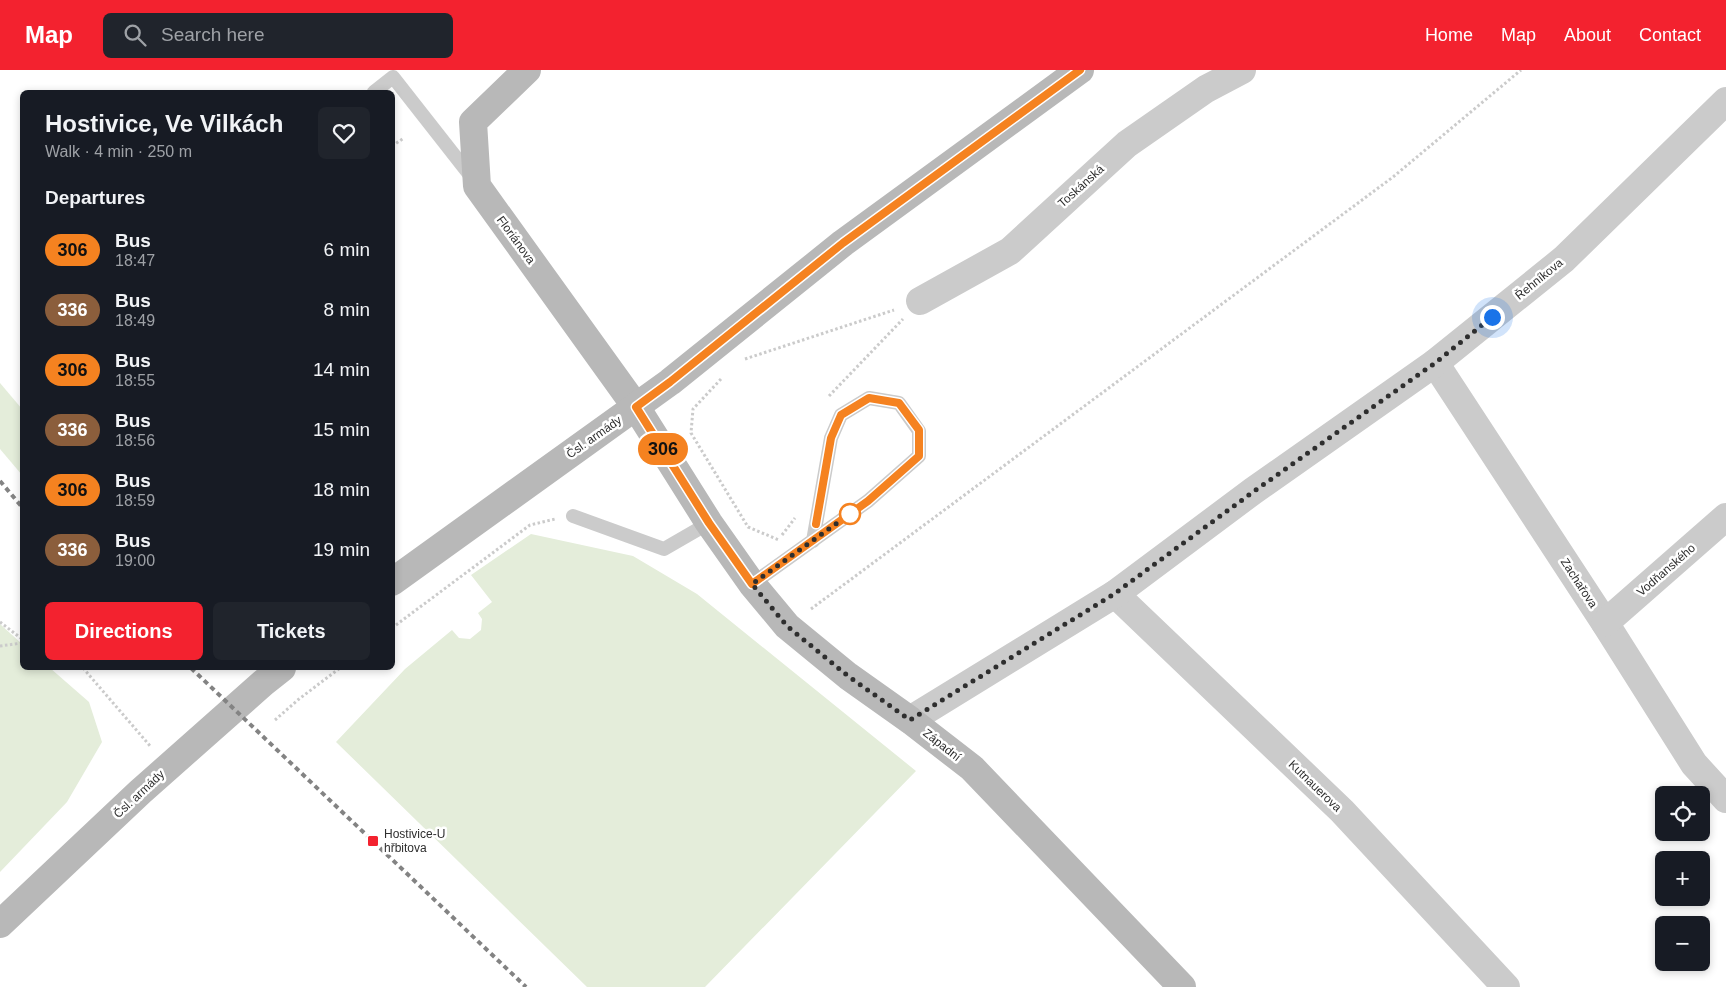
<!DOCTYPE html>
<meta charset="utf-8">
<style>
body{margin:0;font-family:Arial,sans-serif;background:#20242c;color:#f1f3f6;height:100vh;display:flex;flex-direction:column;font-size:19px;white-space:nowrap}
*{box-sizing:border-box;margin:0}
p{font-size:16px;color:#9ea1a6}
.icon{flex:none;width:28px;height:28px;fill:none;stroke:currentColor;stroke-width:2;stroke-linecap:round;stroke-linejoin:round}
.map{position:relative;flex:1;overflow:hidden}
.sheet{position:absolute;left:20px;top:20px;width:375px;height:580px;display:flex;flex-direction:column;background:#171b24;border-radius:8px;box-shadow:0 2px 8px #0003}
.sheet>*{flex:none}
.badge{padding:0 10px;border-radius:16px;font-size:18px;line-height:32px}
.controls{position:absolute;left:1655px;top:716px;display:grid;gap:10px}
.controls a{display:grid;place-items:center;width:55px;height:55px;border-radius:8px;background:#171b24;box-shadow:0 2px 8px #0003;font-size:25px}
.you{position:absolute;width:25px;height:25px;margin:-12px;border:4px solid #fff;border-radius:50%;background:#1a73e8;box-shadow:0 0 0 8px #1a73e833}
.map>.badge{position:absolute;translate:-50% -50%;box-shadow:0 0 0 2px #fff}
h2{padding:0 25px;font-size:19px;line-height:45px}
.round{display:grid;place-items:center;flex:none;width:52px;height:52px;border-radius:8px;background:#20242c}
.overview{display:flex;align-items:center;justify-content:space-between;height:85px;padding:0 25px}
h1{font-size:24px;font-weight:800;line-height:38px}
.action{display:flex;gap:10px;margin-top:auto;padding:10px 25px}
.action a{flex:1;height:58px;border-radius:8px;background:#f3222f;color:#fff;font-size:20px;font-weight:800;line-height:58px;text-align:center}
.action a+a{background:#20242c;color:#f1f3f6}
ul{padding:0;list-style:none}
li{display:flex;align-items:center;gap:15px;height:60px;padding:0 25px}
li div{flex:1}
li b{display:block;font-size:19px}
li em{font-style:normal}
li .badge{min-width:55px;font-weight:700;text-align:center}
header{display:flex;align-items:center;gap:30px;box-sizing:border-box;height:70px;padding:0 25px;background:#f3222f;color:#fff}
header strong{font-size:24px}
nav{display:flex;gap:28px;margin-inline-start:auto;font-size:18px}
.search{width:350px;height:45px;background:#20242c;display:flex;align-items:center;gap:12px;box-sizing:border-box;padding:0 18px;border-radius:8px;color:#9ea1a6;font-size:19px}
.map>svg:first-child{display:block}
.green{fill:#e4edda}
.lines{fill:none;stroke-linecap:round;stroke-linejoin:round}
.path{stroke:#cbcbcb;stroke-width:3;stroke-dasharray:2.5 2.5;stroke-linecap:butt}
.lane{stroke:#cbcbcb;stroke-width:14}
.street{stroke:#cbcbcb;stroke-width:28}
.secondary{stroke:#b8b8b8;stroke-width:28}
.rail{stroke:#838383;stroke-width:4;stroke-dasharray:5 4;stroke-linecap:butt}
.line-casing{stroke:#fff;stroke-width:11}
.line{stroke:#f58220;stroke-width:8}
.walk{stroke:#2e2e2e;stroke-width:5;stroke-dasharray:0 9}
.stop-dot{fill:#fff;stroke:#f58220;stroke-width:2.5}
.poi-dot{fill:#f3222f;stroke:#fff;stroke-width:2}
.labels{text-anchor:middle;stroke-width:5;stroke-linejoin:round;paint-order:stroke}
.street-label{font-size:12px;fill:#2e2e2e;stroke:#fff}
.poi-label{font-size:12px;fill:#2e2e2e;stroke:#fff;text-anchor:start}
</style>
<header>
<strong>Map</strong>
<div class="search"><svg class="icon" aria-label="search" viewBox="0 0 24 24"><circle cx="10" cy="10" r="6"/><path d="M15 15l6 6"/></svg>Search here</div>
<nav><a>Home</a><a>Map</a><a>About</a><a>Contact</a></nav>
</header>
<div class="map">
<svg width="1726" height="917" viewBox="0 0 1726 917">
<rect width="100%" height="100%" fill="#fff"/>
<!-- green -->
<g class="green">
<polygon points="0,313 22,339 22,405 0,379"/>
<polygon points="531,464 633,486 697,524 916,701 705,917 587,917 336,672 405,599 452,560 459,568 470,569 481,560 482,549 478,543 492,532 471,505"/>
<polygon points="0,554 22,574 22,598 50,598 89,632 102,672 67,732 0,802"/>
</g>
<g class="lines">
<!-- path -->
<g class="path">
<polyline points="392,76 404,68"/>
<polyline points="745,289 894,240"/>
<polyline points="721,309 693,339 691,363 748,457 779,470"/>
<polyline points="829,326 903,249"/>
<polyline points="782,465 795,448"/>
<polyline points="811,539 1393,107 1521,0"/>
<polyline points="0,552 22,569"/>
<polyline points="392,558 530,455 555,449"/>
<polyline points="0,576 22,573"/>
<polyline points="83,598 151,677"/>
<polyline points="275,650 299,629 340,598"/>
</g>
<!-- lane -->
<g class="lane">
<polyline points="374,22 393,7 473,109"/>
<polyline points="573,446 664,479 709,453"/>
<polyline points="752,514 868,431 919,386 919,361 899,333 869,328 841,345 831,368 813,471"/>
</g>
<!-- street -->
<g class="street">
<polyline points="920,231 1010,181 1127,74 1206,19 1242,0"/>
<polyline points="1435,293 1605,553 1694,694 1726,729"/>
<polyline points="1115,524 1342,741 1506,917"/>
<polyline points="1605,553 1726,447"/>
<polyline points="910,650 1115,524 1253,421 1435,293 1564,189 1726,31"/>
</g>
<!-- secondary -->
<g class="secondary">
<polyline points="527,0 473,52 477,116 636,337 709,453 752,514 787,556 848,606 910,650 972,698 1182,917"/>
<polyline points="392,512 670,312 843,173 1080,0"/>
<polyline points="0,854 140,722 263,613 282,598"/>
</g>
<!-- rail -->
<g class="rail">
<polyline points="0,411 22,437"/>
<polyline points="191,598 526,917"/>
</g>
</g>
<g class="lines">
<!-- line casing -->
<g class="line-casing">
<polyline id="line" points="816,454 831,368 841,345 869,328 899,333 919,360 919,386 868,431 752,514 709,453 636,337 670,312 843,173 1080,0"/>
</g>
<!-- line -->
<use href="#line" class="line"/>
<!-- walk -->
<polyline class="walk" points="850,444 854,441 752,514 787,556 848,606 910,650 1114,524 1253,422 1435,293 1492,247"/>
</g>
<!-- markers -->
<circle class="stop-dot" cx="850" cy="444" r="10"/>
<rect class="poi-dot" x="367" y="765" width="12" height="12" rx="2.5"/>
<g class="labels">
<!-- street labels -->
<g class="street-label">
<text transform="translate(1081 116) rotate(-42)" y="4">Toskánská</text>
<text transform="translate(516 170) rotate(54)" y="4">Floriánova</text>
<text transform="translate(1539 209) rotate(-39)" y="4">Řehníkova</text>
<text transform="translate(594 367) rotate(-35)" y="4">Čsl. armády</text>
<text transform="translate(1666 500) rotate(-41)" y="4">Vodňanského</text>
<text transform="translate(1579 513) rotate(57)" y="4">Zachařova</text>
<text transform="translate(942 675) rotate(38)" y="4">Západní</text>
<text transform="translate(1315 716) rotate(44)" y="4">Kutnauerova</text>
<text transform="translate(139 724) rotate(-43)" y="4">Čsl. armády</text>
</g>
<!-- poi labels -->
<g class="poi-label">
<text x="384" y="768">Hostivice-U<tspan x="384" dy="14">hřbitova</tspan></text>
</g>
</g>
</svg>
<div class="controls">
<a><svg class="icon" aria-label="locate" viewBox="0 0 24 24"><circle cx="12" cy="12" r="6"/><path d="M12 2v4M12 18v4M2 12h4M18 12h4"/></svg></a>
<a>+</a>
<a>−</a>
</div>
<div class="you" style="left:1492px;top:247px"></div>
<b class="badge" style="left:663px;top:379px;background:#f58220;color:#111">306</b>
<section class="sheet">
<div class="overview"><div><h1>Hostivice, Ve Vilkách</h1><p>Walk · 4 min · 250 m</p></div><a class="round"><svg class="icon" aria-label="heart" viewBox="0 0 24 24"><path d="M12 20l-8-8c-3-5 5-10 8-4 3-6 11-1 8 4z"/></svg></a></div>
<h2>Departures</h2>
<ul>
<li><span class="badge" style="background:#f58220;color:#111">306</span><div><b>Bus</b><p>18:47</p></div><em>6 min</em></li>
<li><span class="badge" style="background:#8b5e3c;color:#fff">336</span><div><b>Bus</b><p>18:49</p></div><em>8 min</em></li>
<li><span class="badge" style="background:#f58220;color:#111">306</span><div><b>Bus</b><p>18:55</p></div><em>14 min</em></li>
<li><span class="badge" style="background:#8b5e3c;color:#fff">336</span><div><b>Bus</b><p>18:56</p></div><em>15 min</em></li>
<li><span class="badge" style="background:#f58220;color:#111">306</span><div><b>Bus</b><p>18:59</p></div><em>18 min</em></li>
<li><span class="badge" style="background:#8b5e3c;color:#fff">336</span><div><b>Bus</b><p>19:00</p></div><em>19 min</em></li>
</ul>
<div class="action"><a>Directions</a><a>Tickets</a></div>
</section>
</div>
